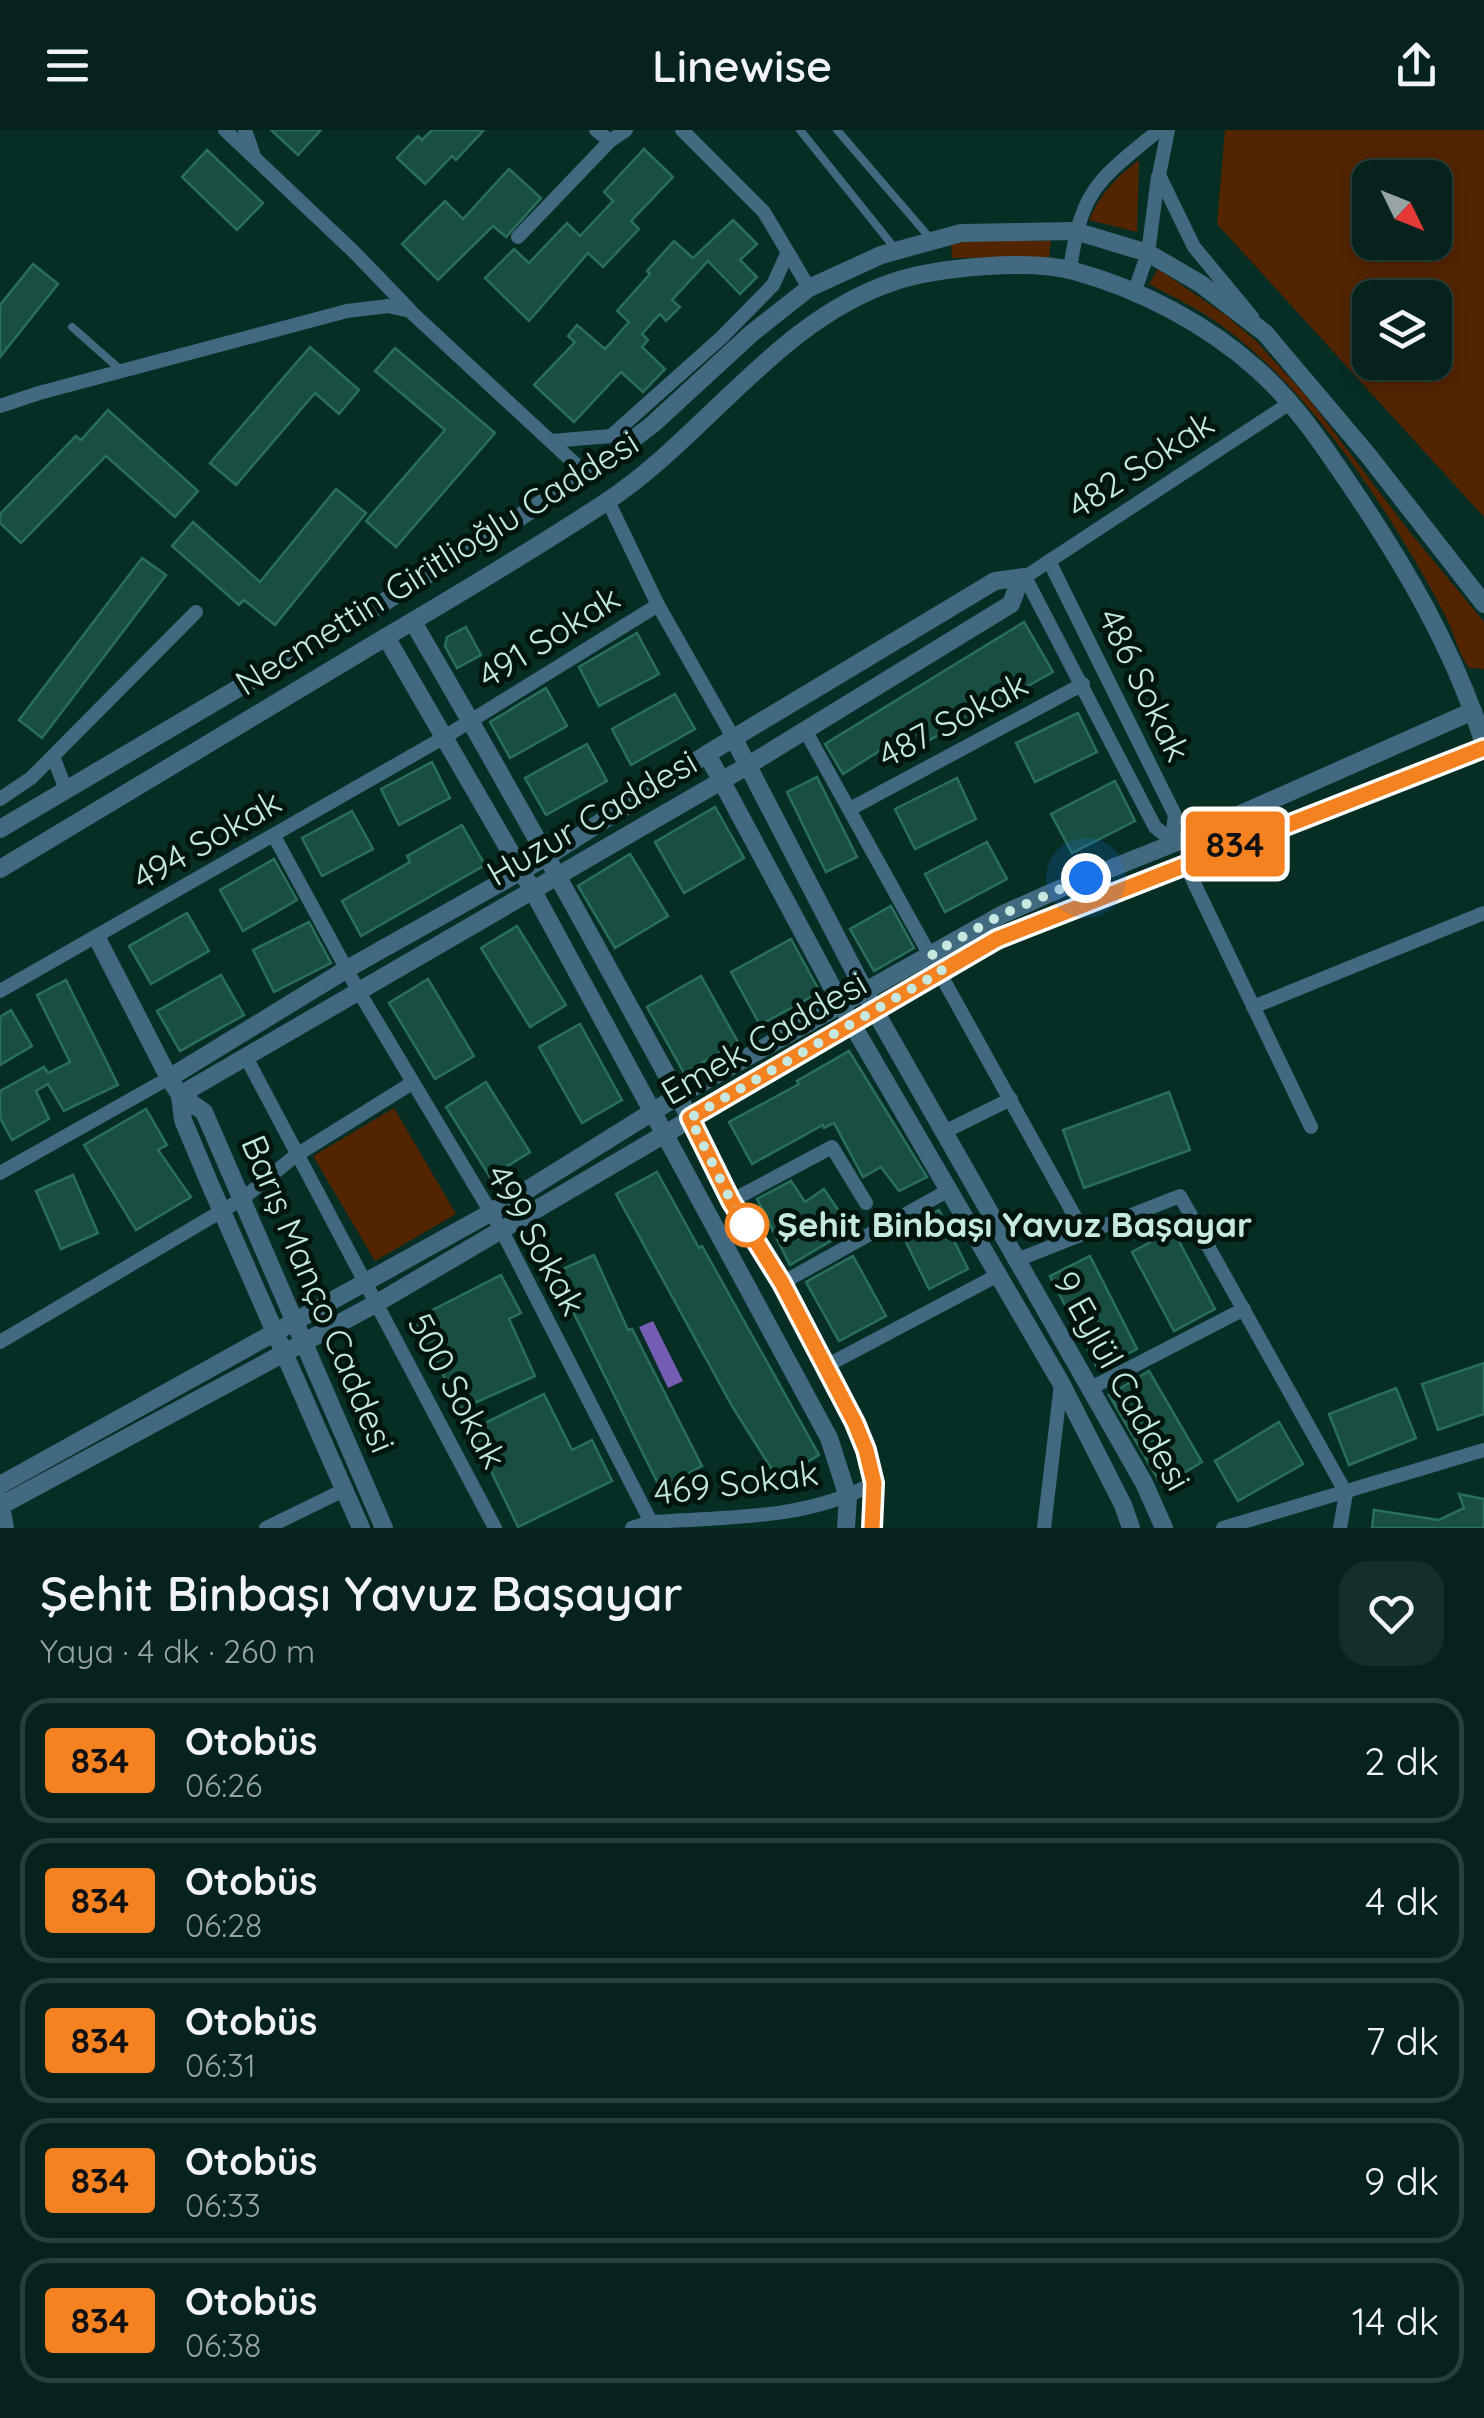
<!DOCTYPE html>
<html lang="tr">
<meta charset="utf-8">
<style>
body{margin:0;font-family:Quicksand,sans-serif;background:#132f29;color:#f1f3f6;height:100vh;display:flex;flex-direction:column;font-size:38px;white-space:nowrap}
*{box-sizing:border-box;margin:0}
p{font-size:32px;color:#97a4a3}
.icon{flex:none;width:55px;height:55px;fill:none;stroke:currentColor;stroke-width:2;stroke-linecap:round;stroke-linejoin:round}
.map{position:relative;height:1398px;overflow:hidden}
.panel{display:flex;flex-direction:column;background:#05221c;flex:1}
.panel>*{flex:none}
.badge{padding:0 20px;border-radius:8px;font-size:35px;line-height:65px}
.needle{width:65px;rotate:133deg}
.tools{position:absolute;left:1352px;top:30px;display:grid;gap:20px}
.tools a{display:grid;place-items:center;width:100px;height:100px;border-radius:20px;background:#05221c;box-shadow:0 5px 15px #0003,0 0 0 2px #263f3b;font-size:50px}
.you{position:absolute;width:50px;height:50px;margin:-25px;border:8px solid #fff;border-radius:50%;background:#1a73e8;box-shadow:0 0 0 15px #1a73e833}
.map>.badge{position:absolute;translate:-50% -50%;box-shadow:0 0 0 5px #fff}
.round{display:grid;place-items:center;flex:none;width:105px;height:105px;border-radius:30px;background:#132f29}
.headline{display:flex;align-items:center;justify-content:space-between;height:170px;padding:0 40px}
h1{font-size:48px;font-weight:600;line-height:75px}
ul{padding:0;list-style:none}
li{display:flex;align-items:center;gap:30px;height:125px;margin:0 20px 15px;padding:0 20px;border:5px solid #263f3b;border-radius:30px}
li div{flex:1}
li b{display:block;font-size:38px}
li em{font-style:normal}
li .badge{min-width:110px;font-weight:700;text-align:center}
header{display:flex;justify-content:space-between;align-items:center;height:130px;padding:0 40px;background:#05221c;font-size:45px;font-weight:600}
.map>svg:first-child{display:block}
.green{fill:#522400;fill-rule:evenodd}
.water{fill:#745db2}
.building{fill:#194f42;stroke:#296f5e;stroke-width:2.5}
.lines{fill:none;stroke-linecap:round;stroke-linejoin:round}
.service{stroke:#416a80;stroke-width:8}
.minor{stroke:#416a80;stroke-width:14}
.tertiary{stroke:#416a80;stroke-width:18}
.line-casing{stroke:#fff;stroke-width:22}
.line{stroke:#f58220;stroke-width:15}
.walk{stroke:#c7e8de;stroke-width:10;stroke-dasharray:0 18}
.stop-dot{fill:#fff;stroke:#f58220;stroke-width:5}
.labels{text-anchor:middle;stroke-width:10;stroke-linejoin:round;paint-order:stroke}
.street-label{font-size:35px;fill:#c7e8de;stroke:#00150e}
.stop-label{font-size:35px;font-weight:bold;fill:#c7e8de;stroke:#00150e;text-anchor:start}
</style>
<header><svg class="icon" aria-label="menu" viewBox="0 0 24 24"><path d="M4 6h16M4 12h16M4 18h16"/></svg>Linewise<svg class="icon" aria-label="share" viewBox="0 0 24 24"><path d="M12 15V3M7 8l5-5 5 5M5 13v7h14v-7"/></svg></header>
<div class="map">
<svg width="1484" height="1398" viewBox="0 0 1484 1398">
<rect width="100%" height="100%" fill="#072e25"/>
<!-- green -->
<g class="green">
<path d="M1225 0H1484V387L1217 94ZM1370 48H1435V112H1370ZM1370 168H1435V232H1370Z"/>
<path d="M1139 30 1137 102 1089 90C1100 64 1116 47 1139 30Z"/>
<polygon points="997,110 1051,111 1049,127 952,128 951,113"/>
<path d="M1158 139 1227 186 1257 212 1309 269 1409 401 1484 492V539L1469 538C1458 523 1455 506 1447 489 1438 471 1428 454 1418 436 1368 350 1298 248 1215 191 1195 177 1171 166 1149 154Z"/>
<polygon points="394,978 456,1084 375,1131 313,1026"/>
</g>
<!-- water -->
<polygon class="water" points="653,1191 683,1251 668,1258 639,1197"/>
<!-- building -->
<g class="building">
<polygon points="271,0 321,0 298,25"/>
<polygon points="432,0 484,0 456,30 452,26 425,54 397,28 418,6 422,10"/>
<polygon points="644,19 673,47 631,91 639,99 603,137 588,123 529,191 485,148 514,119 529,133 567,93 580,106 613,71 604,62"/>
<polygon points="207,20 263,73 237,100 182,47"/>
<polygon points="509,39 541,68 506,107 493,96 438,150 402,114 445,71 463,89"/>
<polygon points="733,90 757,114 740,130 757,147 740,164 708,131 672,170 680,177 666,191 660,184 642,204 648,210 642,217 665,239 643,262 621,242 574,292 534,255 575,212 568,206 577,195 605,219 629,192 617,181 650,144 647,141 674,111 693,128"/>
<polygon points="33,134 58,154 0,227 0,175"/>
<polygon points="310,217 359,260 339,284 315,263 236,355 210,333"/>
<polygon points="395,218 495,303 396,417 366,391 445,300 375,241"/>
<polygon points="108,280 198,361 175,387 106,326 21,413 0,393 0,384 76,306 81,310"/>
<polygon points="336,359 366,383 275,495 244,470 239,475 172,416 193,392 260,452"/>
<polygon points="142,428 166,445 42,608 19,590"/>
<polygon points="1024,492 1053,542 922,614 914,599 843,644 825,614"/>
<polygon points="466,497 481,525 457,538 445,516 447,507"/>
<polygon points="637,503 659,544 599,576 579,537"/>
<polygon points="546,558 567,596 510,628 490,592"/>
<polygon points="675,564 695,599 631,635 612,599"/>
<polygon points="1078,583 1097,622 1035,652 1016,613"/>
<polygon points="587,614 607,651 546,685 525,648"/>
<polygon points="432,632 450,668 399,695 381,659"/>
<polygon points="817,647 857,727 826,742 787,662"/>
<polygon points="957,648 976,689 915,719 895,679"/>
<polygon points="1115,651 1135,691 1072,723 1051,684"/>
<polygon points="715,677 744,728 684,763 655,712"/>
<polygon points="352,681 373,719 322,746 302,708"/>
<polygon points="462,695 485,735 361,806 342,771 410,732 407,726"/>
<polygon points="987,712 1007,749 945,782 925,744"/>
<polygon points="630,724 668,786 615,818 578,756"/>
<polygon points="274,729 297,770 243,801 220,760"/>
<polygon points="891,776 914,818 874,841 850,799"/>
<polygon points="187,783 209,821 151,854 129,816"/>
<polygon points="309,792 331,833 274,862 253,820"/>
<polygon points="517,796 566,875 530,897 481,818"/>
<polygon points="791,809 820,862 760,895 731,842"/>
<polygon points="221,845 244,885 180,921 157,881"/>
<polygon points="701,846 738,912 684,943 647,877"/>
<polygon points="428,849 474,926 435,949 389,873"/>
<polygon points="66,850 118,955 64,981 48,954 36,961 49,989 12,1010 0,988 0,961 44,937 48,943 70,932 37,865"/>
<polygon points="11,880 32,916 0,935 0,887"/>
<polygon points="580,894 622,970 582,993 539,917"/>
<polygon points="849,921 927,1047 899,1061 881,1037 863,1047 834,993 824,998 823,995 752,1034 729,992 799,954 797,951"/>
<polygon points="486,952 530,1022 490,1047 446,977"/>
<polygon points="1169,962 1190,1020 1084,1058 1063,1000"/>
<polygon points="146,979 167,1015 158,1020 191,1067 136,1100 84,1015"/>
<polygon points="657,1042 699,1118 702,1116 819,1325 778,1349 732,1276 616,1064"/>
<polygon points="73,1045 98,1103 61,1119 36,1061"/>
<polygon points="791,1051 805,1072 824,1059 851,1099 790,1135 757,1069"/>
<polygon points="939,1080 968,1139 929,1159 900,1100"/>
<polygon points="1173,1100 1215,1179 1174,1201 1132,1122"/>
<polygon points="594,1125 628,1200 632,1199 702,1336 660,1358 554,1143"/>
<polygon points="853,1126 886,1186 839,1211 806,1152"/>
<polygon points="1090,1126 1137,1219 1098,1239 1050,1146"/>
<polygon points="501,1145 521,1183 509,1189 535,1246 459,1280 435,1227 433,1228 413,1190"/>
<polygon points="1484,1233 1484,1284 1438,1300 1422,1254"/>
<polygon points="1149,1241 1202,1332 1162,1356 1109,1265"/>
<polygon points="1396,1258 1416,1308 1349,1335 1329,1284"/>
<polygon points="544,1264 572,1320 592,1310 612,1351 518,1397 471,1300"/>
<polygon points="1279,1292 1303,1334 1238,1371 1215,1331"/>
<polygon points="1459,1364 1484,1369 1484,1398 1372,1398 1374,1380 1439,1390 1464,1378"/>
</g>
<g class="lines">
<!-- service -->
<g class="service">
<polyline points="800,0 897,121"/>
<polyline points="837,0 930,108"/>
<polyline points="72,197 122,241"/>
</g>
<!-- minor -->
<g class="minor">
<polyline points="225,0 353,121 410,180"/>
<polyline points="245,0 253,23"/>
<polyline points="596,0 610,11 626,0"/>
<polyline points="682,0 764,82 809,158"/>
<polyline points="1168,0 1159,45 1194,117 1252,187"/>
<polyline points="518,107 610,11"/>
<path d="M1070 140C1081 59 1098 50 1159 0"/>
<polyline points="1134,163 1148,123 1158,47"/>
<polyline points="0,276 39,263 347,181 388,176 410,181 587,345"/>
<polyline points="551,311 611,306 722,207 773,155 787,124"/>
<polyline points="608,371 658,475 734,609"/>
<polyline points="1049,431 1175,685 1172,708"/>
<polyline points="805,600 1084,1103"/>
<polyline points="66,660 53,626 196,482"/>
<polyline points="0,669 31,648 53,626"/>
<polyline points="850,679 1083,554"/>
<polyline points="274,706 359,862 502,1101 651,1392 649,1398"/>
<polyline points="1175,713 1155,697 1025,447 1290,273"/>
<polyline points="1185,734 1311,997"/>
<polyline points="0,861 443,608 658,475"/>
<polyline points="1253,877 1484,783"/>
<polyline points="246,927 495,1398"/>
<polyline points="944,1002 1011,969"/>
<polyline points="0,1043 169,948"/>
<polyline points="731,1071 832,1017 866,1073"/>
<polyline points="1017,1130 1180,1066 1346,1363 1340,1398"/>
<polyline points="782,1153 949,1060"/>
<polyline points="0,1212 242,1069 295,1026 412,953"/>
<polyline points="826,1236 998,1145"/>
<polyline points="1091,1258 1244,1179"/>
<polyline points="266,1398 344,1360"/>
<path d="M632 1398 651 1392C726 1387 807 1390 874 1353"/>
<polyline points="1044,1398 1061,1254"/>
<polyline points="1223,1398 1484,1320"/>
</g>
<!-- tertiary -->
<g class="tertiary">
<path d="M413 492C504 647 590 804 676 962 695 997 711 1035 730 1070 776 1151 831 1228 865 1316 875 1343 876 1370 872 1398"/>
<polyline points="386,507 533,761 829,1308 848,1367 846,1398"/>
<polyline points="734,609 875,881 1144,1353 1164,1398"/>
<polyline points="707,624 852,894 1061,1253 1123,1375 1131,1398"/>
<polyline points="0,699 381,474 587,345 653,294 752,203 809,158 881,125 961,103 1075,101 1148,123 1201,154 1265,203 1368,325 1484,474"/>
<path d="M0 739C121 667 241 594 361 522 443 473 526 425 606 372 706 306 777 191 893 152 937 137 1030 129 1074 141 1140 159 1207 194 1258 240 1294 272 1321 312 1348 352 1404 434 1454 519 1484 614"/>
<polyline points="97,808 169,948 180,965 204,982 384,1398"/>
<polyline points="169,948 347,839 548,726 707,624 995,451 1025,447"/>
<polyline points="180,965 747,636 1011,474 1020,450"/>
<polyline points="180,965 183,990 209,1052 361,1398"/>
<polyline points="0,1355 490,1083 678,966 1001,785 1057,760 1182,710 1473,581"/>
<polyline points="0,1370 5,1398"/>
<polyline points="2,1375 377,1173 997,809 1484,618"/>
</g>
</g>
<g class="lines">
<!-- line casing -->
<g class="line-casing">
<polyline id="line" points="872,1398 874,1353 866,1320 855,1293 782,1153 731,1071 690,988 997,809 1484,618"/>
</g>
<!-- line -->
<use href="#line" class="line"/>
<!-- walk -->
<polyline class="walk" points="747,1095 731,1071 690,988 942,841 932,824 1001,785 1086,748"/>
</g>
<!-- markers -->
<circle class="stop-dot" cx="747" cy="1095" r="20"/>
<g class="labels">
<!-- street labels -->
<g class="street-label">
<text transform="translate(1141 335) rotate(-33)" y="12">482 Sokak</text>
<text transform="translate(437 433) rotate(-32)" y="12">Necmettin Giritlioğlu Caddesi</text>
<text transform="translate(549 507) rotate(-32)" y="12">491 Sokak</text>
<text transform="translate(1144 555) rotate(64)" y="12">486 Sokak</text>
<text transform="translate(953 590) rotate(-28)" y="12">487 Sokak</text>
<text transform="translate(592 688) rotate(-30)" y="12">Huzur Caddesi</text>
<text transform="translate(207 710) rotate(-30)" y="12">494 Sokak</text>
<text transform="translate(764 908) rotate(-30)" y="12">Emek Caddesi</text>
<text transform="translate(536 1110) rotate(61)" y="12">499 Sokak</text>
<text transform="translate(318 1164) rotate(67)" y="12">Barış Manço Caddesi</text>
<text transform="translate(1122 1251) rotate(61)" y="12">9 Eylül Caddesi</text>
<text transform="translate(457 1261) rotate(62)" y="12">500 Sokak</text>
<text transform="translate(736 1353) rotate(-7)" y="12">469 Sokak</text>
</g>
<!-- stop labels -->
<g class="stop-label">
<text x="777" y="1107">Şehit Binbaşı Yavuz Başayar</text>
</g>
</g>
</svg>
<div class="tools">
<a><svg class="needle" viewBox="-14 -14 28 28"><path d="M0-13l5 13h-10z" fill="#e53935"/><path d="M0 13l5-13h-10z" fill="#97a4a3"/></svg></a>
<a><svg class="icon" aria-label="layers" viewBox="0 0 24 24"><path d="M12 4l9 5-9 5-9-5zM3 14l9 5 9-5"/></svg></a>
</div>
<div class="you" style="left:1086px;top:748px"></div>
<b class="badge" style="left:1235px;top:714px;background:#f58220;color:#111">834</b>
</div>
<section class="panel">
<div class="headline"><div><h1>Şehit Binbaşı Yavuz Başayar</h1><p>Yaya · 4 dk · 260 m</p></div><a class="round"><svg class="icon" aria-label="heart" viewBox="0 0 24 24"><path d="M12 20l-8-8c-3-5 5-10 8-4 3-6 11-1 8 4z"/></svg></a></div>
<ul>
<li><span class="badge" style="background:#f58220;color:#111">834</span><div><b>Otobüs</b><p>06:26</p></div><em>2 dk</em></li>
<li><span class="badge" style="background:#f58220;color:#111">834</span><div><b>Otobüs</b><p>06:28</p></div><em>4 dk</em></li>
<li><span class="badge" style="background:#f58220;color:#111">834</span><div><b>Otobüs</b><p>06:31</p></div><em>7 dk</em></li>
<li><span class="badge" style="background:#f58220;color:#111">834</span><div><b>Otobüs</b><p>06:33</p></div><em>9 dk</em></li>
<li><span class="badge" style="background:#f58220;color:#111">834</span><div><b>Otobüs</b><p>06:38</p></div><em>14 dk</em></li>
</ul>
</section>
